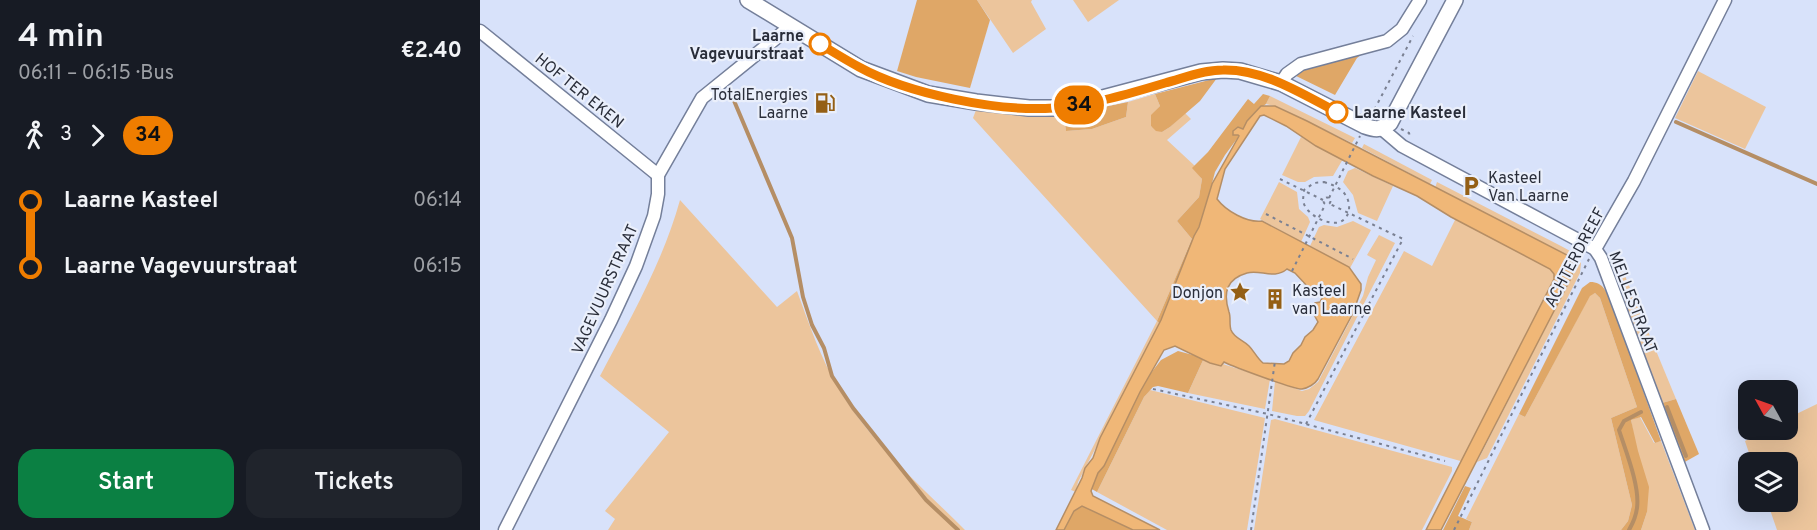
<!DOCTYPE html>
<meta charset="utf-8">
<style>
body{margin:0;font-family:Overpass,sans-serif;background:#20242c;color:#f1f3f6;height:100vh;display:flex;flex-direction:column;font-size:22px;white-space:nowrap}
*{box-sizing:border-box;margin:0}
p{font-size:20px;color:#9ea1a6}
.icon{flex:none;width:33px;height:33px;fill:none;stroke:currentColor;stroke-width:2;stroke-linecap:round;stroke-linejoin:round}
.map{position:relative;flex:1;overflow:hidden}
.details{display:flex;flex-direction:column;background:#171b24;width:480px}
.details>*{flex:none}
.badge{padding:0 12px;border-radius:20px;font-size:21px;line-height:39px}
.needle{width:39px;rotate:310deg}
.tools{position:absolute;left:1258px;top:380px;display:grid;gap:12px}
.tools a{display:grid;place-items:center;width:60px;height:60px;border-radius:12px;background:#171b24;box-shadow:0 6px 24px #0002;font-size:30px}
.map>.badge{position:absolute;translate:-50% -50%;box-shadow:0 0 0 3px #fff}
.legs{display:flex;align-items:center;gap:9px;height:66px;padding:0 18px;font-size:20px}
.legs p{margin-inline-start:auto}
.headline{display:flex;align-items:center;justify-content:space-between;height:102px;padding:0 18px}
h1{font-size:33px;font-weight:600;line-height:45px}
.primary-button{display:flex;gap:12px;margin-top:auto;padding:12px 18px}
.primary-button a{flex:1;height:69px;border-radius:18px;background:#0b8043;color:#fff;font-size:24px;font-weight:600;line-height:69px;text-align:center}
.primary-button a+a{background:#20242c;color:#f1f3f6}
ul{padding:0 18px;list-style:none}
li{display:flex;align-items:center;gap:21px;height:66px;font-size:22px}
li i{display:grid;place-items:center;width:9px;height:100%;margin:0 8px;background:currentColor}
li i::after{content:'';width:15px;height:15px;margin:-8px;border:4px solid;border-radius:50%;background:#171b24}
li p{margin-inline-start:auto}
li:first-child i{background:linear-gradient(#0000 50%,currentColor 0)}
li:last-child i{background:linear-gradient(currentColor 50%,#0000 0)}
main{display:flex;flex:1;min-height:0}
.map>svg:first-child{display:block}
.green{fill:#ecc59c}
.forest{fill:#dfa767}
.water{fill:#f0b777;stroke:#b58e65;stroke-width:1.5;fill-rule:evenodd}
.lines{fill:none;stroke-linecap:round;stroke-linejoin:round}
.stream{stroke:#b58e65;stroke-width:4}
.minor-casing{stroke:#747f9a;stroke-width:15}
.tertiary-casing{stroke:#747f9a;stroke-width:18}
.path{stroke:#7a8092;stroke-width:2;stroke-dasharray:3 4.5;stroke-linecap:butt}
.minor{stroke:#fff;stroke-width:12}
.tertiary{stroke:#fff;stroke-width:15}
.line-1-casing{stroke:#fff;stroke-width:14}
.line-1{stroke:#ef7d00;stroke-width:9}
.stop-1-dot{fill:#fff;stroke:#ef7d00;stroke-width:3}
.labels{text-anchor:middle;stroke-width:4.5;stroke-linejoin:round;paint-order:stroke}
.stop-label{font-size:16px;font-weight:bold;fill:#2a2e3a;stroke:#eaeffb;text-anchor:end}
.street-label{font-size:16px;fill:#2a2e3a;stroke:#eaeffb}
.poi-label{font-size:16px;fill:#2a2e3a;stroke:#eaeffb;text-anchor:end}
</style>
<main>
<section class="details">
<div class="headline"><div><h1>4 min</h1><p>06:11 – 06:15 · Bus</p></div><b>€2.40</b></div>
<div class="legs"><svg class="icon" aria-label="walk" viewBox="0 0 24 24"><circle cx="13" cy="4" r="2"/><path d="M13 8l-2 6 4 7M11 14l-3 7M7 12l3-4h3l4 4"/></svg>3<svg class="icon" aria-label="forward" viewBox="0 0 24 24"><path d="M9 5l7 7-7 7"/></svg><b class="badge" style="background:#ef7d00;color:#111">34</b></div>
<ul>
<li><i style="color:#ef7d00"></i><b>Laarne Kasteel</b><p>06:14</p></li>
<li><i style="color:#ef7d00"></i><b>Laarne Vagevuurstraat</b><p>06:15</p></li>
</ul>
<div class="primary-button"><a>Start</a><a>Tickets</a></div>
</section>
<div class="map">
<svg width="1337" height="530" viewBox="0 0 1337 530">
<rect width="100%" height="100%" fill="#d8e2fa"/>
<!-- green -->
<g class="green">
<polygon points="497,0 552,0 551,2 566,29 533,53"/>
<polygon points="593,0 639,0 608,22"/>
<polygon points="1218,71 1286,107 1265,149 1195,118"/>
<polygon points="675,94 680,106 672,115 671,126 682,132 690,127 705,113 711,119 687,140 715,166 713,168 722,179 719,197 697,221 712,239 677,321 680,324 598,482 596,492 591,490 677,321 493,118 496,110 584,115 586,131 612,129 646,117 648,102"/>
<polygon points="790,96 875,138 872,143 798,107 786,104"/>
<polygon points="821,137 863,159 853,176 834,177 825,182 818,182 802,175"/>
<polygon points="884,144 952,180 950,184 882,148"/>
<polygon points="875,168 913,186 897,221 878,213 873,195 863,182 868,171"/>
<polygon points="799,182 817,192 819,209 828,217 830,222 821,242 780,219"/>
<polygon points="957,182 1081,246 1092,252 1101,263 1100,273 1007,458 997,462 1091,278 1093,263 1087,255 955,188"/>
<path d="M200 200 297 307 317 291C329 324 341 359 359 389 390 442 442 487 485 530H128L135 519 125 511 189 432 120 376C150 319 183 262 200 200Z"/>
<polygon points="977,216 1075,268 1078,276 984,462 834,420 924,251 952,266"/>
<polygon points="873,221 891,230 870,268 830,246 839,227 844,225 857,227"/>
<polygon points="899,235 915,243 829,411 825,416 817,416 792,411 795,381 822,391 829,389 838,382 883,296 888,277 896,260 887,255"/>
<polygon points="1141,266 1196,399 1182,403 1133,269"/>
<polygon points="1115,293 1120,298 1157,407 1131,418 1152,505 1148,521 1141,530 989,530 992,522 986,519 1039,414 1045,417 1110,295"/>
<polygon points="724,358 790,379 785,409 708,393"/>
<polygon points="670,390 785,418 767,530 687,530 617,492 664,397"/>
<polygon points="1337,404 1337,530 1297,530 1287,501 1308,501 1308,462 1272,462 1265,441 1287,429 1308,429 1308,418"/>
<polygon points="1160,417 1174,443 1181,441 1215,530 1161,530 1167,512 1151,420"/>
<polygon points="795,419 972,467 972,471 942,530 774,530 791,420"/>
</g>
<!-- forest -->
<g class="forest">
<polygon points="437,0 497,0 510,20 490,88 436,77 417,71"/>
<polygon points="890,48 877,58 855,95 812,74 826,65"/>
<polygon points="737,78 720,101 690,127 682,132 676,131 671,126 671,115 680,106 675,94"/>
<polygon points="783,94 790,96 786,104 779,109 745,155 735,172 714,252 680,324 677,321 712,239 697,221 719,197 722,179 712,168 728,152 768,99 774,104"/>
<polygon points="648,102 646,117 612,129 586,131 584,115"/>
<path d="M1110 282C1124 282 1126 292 1132 304L1181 441 1175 443 1161 417 1151 420 1158 451 1169 487 1167 512 1161 530H1141L1148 521 1152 505 1131 418 1157 407 1120 298 1115 293 1110 296 1045 417 1039 414 1102 288Z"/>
<polygon points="698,351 724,358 708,393 678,386 673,387 664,397 617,492 610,488 664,382 681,360"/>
<polygon points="1196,399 1219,454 1203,463 1182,403"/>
<polygon points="985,486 991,488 978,516 992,522 989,530 963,530"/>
<polygon points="596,492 663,530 576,530"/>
</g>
<!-- water -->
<path class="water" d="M781 106H795L827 121 1087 255C1094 264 1094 268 1091 278L961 530H946L1074 279V274L1070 269 971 217 937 196 893 176 836 146 806 126 784 115 780 116 745 169 737 199C746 211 767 223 782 221L869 267 881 284V290L873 313 838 379C835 384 828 388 822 389 816 390 754 367 744 362L741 366 730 363 695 346 684 350 660 392 624 466 618 473 611 491 613 496 680 530H653L602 506 594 511 584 530H576L602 478 605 468 613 458 620 438 681 320 714 236 719 227 732 184 759 136 758 135H753V131L758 127 763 129 767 121ZM807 269 815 273 828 287 837 286 841 289 842 298 840 302 835 303 833 313 838 322 833 330 825 337 821 345 813 353 809 361 804 364 783 363C777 358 774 351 769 346 763 340 754 338 751 330 749 324 751 317 749 312 743 293 746 279 767 273 780 269 794 280 807 269Z"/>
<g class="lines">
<!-- stream -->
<g class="stream">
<polyline points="252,96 312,238 323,297 332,325 344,348 352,376 373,408 446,500 478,530"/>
<polyline points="1196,122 1337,184"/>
<polyline points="1187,407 1206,456"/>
<path d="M1149 530C1153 523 1156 516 1157 508 1160 486 1146 452 1139 430L1144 421 1161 412"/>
</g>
<!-- minor casing -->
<g class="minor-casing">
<g id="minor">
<polyline points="0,31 178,175"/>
<polyline points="801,83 807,74 821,64 907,41 922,29 940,0"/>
<polyline points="902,129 922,146 1115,249 1121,258 1223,530"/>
<polyline points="1115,249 1154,181 1245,0"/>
<polyline points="25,530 131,320 156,266 174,216 178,194 178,175 222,98 311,26"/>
</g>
</g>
<!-- tertiary casing -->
<g class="tertiary-casing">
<path id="tertiary" d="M268 0 381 69 448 94 496 102 549 108H574L596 105 721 72 743 70 760 71 801 83 885 126C896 130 900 130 910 123L975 0"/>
</g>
<!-- path -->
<g class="path">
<polyline points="891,116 933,36"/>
<polyline points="921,129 929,133 930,136"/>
<polyline points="800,179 843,200"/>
<path d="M844 182C850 184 856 186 861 190 871 198 873 216 860 222 848 226 828 215 824 204 822 200 824 195 824 190L834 183Z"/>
<circle cx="847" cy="201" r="3.5"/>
<polyline points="849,198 880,136"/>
<polyline points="786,214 873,259"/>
<polyline points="812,271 845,205"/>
<polyline points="673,389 788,414 965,461"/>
<polyline points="826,424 923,239 850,204"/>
<polyline points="771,530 795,361"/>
<polyline points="974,530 1109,259"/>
</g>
<!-- minor -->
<use href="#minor" class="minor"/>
<!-- tertiary -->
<use href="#tertiary" class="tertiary"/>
</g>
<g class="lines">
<!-- line-1 casing -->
<g class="line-1-casing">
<path id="line-1" d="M340 44C353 52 366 60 379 67 428 94 518 112 574 108 608 106 652 93 685 83 704 78 723 70 743 70 784 69 822 94 857 112"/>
</g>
<!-- line-1 -->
<use href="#line-1" class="line-1"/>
</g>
<!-- icons -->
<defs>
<g id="fuel-bare" transform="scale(1.62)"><path d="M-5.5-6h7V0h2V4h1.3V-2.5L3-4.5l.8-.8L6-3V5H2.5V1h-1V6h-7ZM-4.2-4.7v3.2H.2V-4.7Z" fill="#945f15" stroke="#eaeffb" stroke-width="2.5" paint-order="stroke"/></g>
<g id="parking-bare" transform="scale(1.62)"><path d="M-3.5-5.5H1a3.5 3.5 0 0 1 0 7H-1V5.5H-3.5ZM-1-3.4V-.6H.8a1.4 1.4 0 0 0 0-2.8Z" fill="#945f15" stroke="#eaeffb" stroke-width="2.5" paint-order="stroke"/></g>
<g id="sight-bare" transform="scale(1.62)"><path d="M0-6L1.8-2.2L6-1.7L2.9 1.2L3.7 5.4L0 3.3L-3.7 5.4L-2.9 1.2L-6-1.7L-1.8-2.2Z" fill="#945f15" stroke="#eaeffb" stroke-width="2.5" paint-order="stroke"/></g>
<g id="building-bare" transform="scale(1.62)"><path d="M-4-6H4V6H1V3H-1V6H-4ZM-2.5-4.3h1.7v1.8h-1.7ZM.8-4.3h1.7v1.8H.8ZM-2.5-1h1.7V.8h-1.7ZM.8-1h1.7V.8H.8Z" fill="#945f15" stroke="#eaeffb" stroke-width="2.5" paint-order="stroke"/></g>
</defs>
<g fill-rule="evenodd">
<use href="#fuel-bare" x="345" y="103"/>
<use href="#parking-bare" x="991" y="186"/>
<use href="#sight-bare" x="760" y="292"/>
<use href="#building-bare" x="795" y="299"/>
</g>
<!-- markers -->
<g class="stop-1-dot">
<circle cx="340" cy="44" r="10"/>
<circle cx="857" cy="112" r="10"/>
</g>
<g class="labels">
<!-- stop labels -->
<g class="stop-label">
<text x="324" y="41">Laarne<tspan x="324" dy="18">Vagevuurstraat</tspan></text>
<text x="874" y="118" text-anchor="start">Laarne Kasteel</text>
</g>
<!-- street labels -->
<g class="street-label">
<text transform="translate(100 90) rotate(39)" y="6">HOF TER EKEN</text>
<text transform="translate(1094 257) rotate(-62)" y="6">ACHTERDREEF</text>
<text transform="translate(124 289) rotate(-66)" y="6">VAGEVUURSTRAAT</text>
<text transform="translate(1154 302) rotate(69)" y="6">MELLESTRAAT</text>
</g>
<!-- poi labels -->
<g class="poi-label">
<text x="328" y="100">TotalEnergies<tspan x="328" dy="18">Laarne</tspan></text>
<text x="1008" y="183" text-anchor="start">Kasteel<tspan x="1008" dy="18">Van Laarne</tspan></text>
<text x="812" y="296" text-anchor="start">Kasteel<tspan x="812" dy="18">van Laarne</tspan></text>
<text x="743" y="298">Donjon</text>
</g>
</g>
</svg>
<div class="tools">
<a><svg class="needle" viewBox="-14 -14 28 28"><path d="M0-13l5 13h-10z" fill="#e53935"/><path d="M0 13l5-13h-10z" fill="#9ea1a6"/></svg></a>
<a><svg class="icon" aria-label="layers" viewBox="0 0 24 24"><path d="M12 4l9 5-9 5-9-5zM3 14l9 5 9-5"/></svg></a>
</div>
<b class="badge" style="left:599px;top:105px;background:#ef7d00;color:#111">34</b>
</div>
</main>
